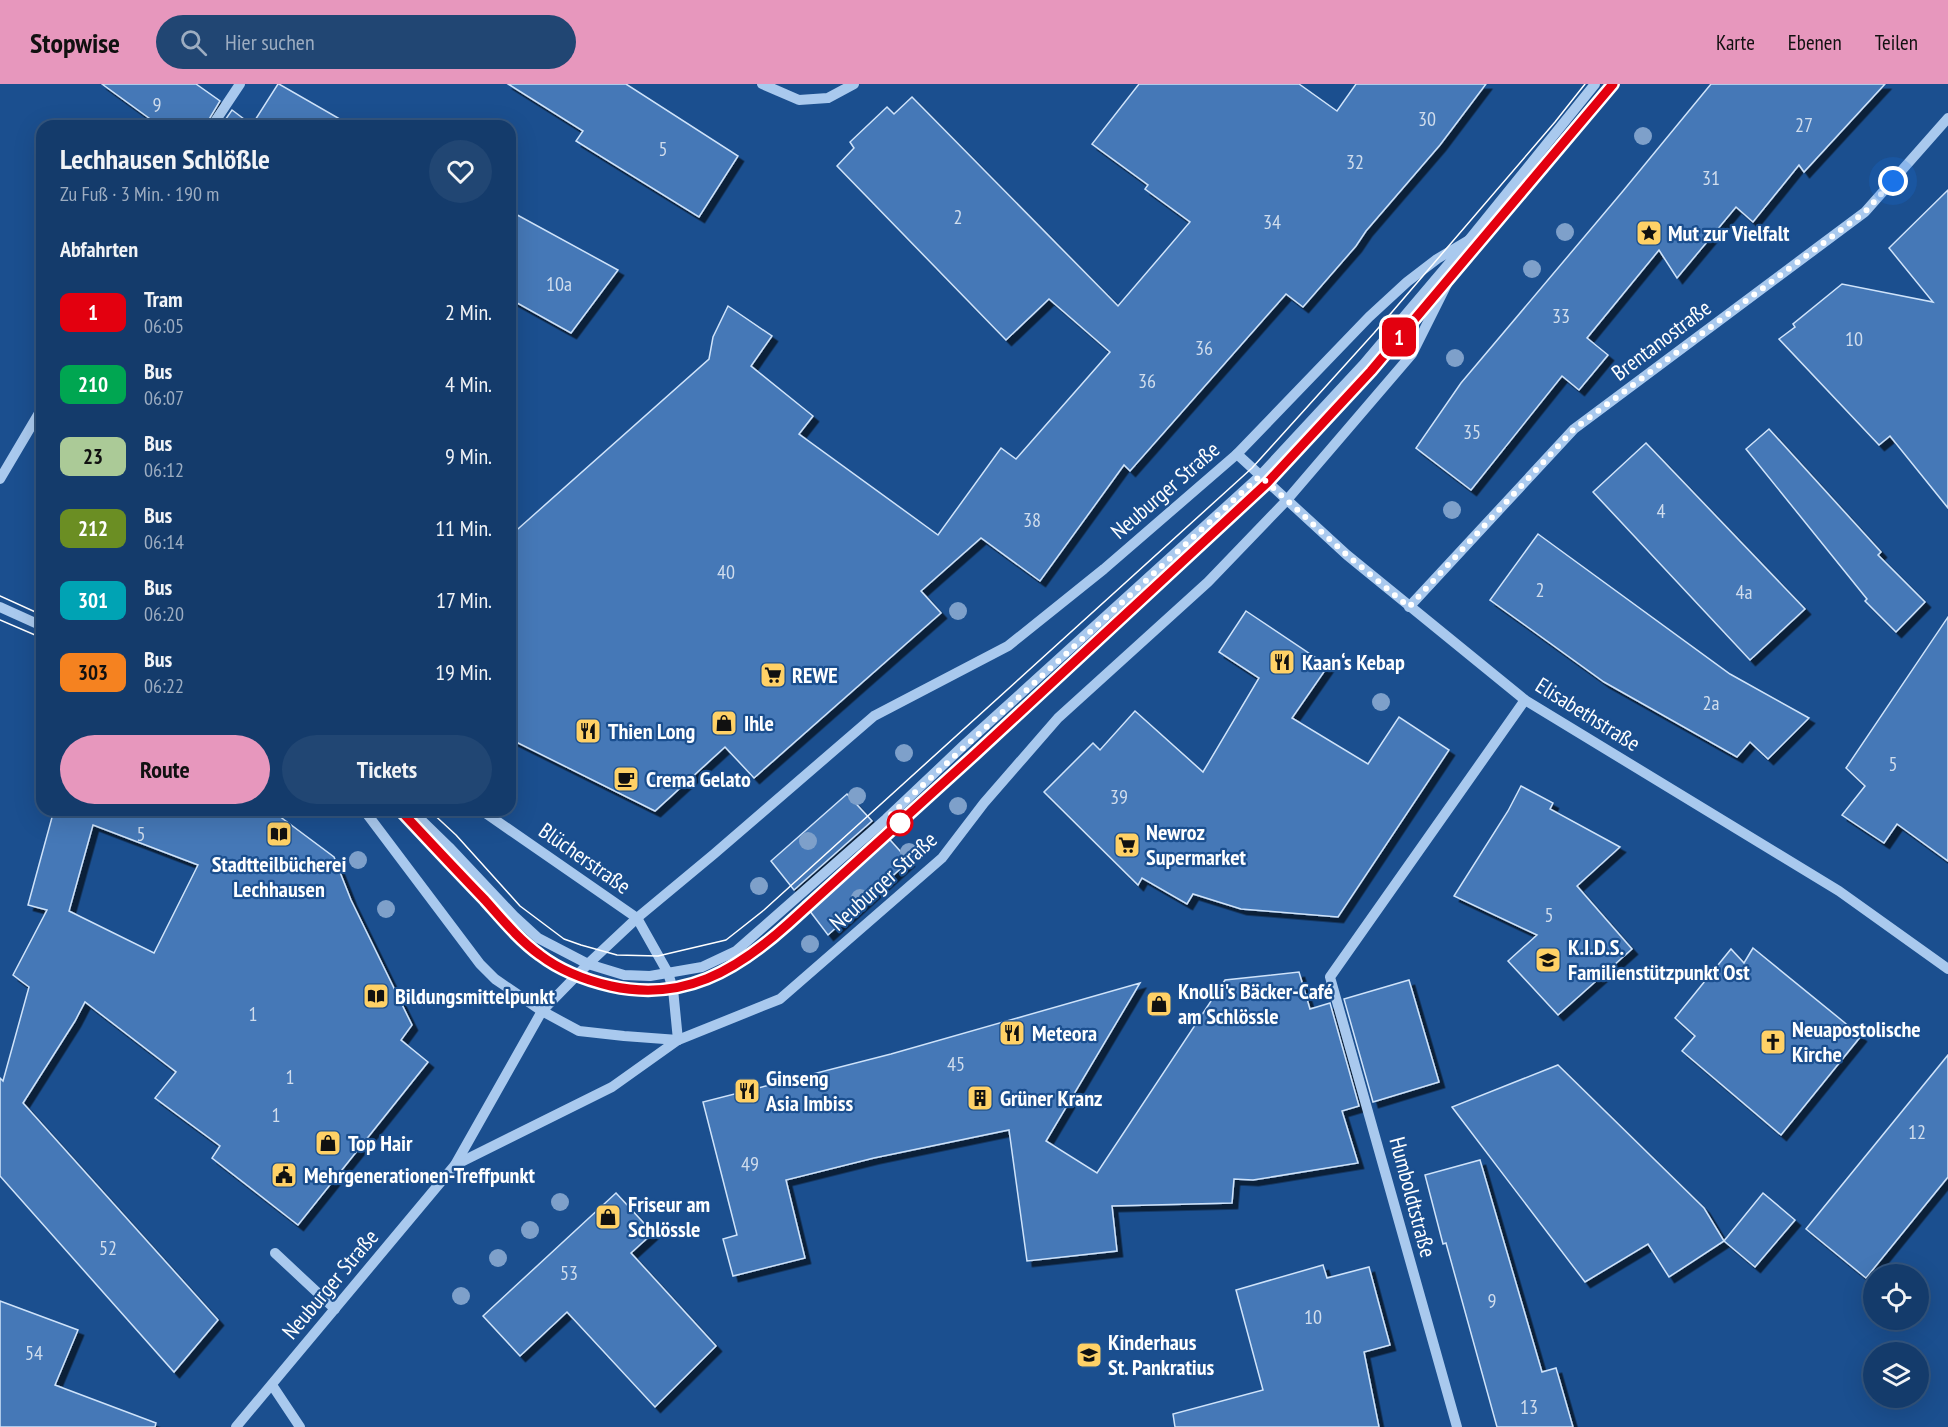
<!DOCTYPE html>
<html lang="de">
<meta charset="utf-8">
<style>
body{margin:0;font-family:"PT Sans Narrow",sans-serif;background:#214673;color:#f1f3f6;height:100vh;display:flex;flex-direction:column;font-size:22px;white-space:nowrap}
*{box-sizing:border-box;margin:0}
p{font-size:20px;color:#9dadc1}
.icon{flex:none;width:33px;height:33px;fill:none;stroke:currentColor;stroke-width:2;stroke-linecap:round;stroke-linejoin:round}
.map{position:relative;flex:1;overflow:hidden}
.panel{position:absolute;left:36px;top:36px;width:480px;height:696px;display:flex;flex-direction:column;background:#143b6b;border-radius:18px;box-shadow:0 6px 24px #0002,0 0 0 2px #33557e}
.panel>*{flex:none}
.badge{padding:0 12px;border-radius:9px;font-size:21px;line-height:39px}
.fabs{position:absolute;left:1863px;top:1180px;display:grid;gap:12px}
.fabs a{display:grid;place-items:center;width:66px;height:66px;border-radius:50%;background:#143b6b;box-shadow:0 6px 24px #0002,0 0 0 2px #33557e;font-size:30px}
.you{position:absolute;width:30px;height:30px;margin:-15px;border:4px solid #fff;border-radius:50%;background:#1a73e8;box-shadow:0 0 0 9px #1a73e833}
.map>.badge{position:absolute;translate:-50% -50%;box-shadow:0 0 0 3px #fff}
h2{padding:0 24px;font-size:22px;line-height:54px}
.round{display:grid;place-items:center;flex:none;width:63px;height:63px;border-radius:32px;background:#214673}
.overview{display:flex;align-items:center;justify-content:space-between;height:102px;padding:0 24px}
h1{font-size:28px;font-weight:700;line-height:45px}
.cta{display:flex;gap:12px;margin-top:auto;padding:12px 24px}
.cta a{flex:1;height:69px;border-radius:36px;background:#e797bd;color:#111;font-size:24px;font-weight:700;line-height:69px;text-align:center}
.cta a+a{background:#214673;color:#f1f3f6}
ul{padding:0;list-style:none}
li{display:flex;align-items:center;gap:18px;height:72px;padding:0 24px}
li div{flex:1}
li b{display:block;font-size:22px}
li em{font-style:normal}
li .badge{min-width:66px;font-weight:700;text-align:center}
header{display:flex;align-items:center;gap:36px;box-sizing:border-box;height:84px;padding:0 30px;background:#e797bd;color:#111}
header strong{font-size:28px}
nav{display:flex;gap:33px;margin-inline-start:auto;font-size:21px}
.search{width:420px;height:54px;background:#214673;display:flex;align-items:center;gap:15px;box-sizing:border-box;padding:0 21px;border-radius:33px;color:#9dadc1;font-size:22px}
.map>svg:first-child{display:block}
.building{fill:#4478b7;stroke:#cfe3fa;stroke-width:1.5;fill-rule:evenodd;filter:url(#shadow)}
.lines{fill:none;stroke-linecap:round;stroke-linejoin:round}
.minor{stroke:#a9c9ee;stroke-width:10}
.tram{stroke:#fff;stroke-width:1.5}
.tree{fill:#7ea0ca}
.line-casing{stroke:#fff;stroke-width:14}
.line{stroke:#e3000f;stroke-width:9}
.walk{stroke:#fff;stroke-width:6;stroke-dasharray:0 10.8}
.stop-dot{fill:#fff;stroke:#e3000f;stroke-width:3}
.labels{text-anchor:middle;stroke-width:4.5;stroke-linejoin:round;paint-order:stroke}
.number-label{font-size:20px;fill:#d0dded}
.poi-label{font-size:22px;font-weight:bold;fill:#fff;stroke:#1b4f8f;text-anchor:start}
.street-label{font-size:22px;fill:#fff;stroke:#1b4f8f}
</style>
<header>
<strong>Stopwise</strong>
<div class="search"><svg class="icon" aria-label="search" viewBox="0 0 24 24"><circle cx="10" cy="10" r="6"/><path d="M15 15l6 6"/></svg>Hier suchen</div>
<nav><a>Karte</a><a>Ebenen</a><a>Teilen</a></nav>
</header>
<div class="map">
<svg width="1948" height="1343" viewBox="0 0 1948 1343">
<defs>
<filter id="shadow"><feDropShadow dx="5.5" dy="5.5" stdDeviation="0" flood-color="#0009"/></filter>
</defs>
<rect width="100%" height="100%" fill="#1b4f8f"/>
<!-- building -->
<g class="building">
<polygon points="102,0 196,0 220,17 205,42 160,42"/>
<polygon points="278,0 279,0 352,42 221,42 232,26 252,41"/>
<polygon points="508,0 626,0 738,72 699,133 576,57 583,47"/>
<polygon points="1139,0 1299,0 1337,27 1356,0 1486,0 1440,61 1366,147 1356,162 1303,223 1286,210 1130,387 1124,381 1040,497 981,454 921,507 941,529 754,694 725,663 655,727 510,655 510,452 709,275 713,253 728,222 772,252 751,282 813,332 799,350 938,451 1001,364 1016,375 1110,268 1049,215 1006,256 837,82 854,64 850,58 887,23 894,30 912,13 1118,222 1190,138 1145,105 1148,101 1092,60"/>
<polygon points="1711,0 1885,0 1804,88 1799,81 1753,138 1736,123 1677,194 1659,166 1587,254 1608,271 1579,306 1562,292 1471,406 1416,364 1461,299 1623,107"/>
<polygon points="1948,106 1948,424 1890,352 1879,361 1779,255 1795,243 1793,240 1842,200 1933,218 1889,164"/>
<polygon points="510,127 618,186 571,249 510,215"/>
<polygon points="1769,345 1881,468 1878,471 1925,518 1896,548 1865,517 1867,515 1746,365"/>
<polygon points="1646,359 1805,525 1750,576 1593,408"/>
<polygon points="1538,450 1730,590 1809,634 1768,675 1750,658 1737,673 1604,598 1490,516"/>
<polygon points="1246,527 1328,582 1292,634 1368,680 1399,633 1449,666 1338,833 1241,825 1193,810 1187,820 1142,794 1138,801 1044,708 1093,659 1100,666 1135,627 1203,688 1259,594 1219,568"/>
<polygon points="1948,533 1948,777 1897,740 1884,759 1842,731 1865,702 1846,684"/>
<polygon points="1521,702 1553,719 1550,725 1620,763 1577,802 1632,865 1558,931 1508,877 1537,851 1454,812 1508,727"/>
<polygon points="847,710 872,737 794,806 771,777"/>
<path d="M54 726H271L334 773 351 816 412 941 401 956 428 978 298 1141 212 1074 220 1062 155 1014 176 988 85 918 75 937 23 1019 218 1236 174 1288 0 1092V994L3 997 29 903 13 891 47 826 28 821ZM93 741 198 781 154 869 69 827Z"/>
<polygon points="883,748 909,777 828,851 803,818"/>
<polygon points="1753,864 1861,952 1781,1051 1682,967 1695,952 1675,934 1731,865 1744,879"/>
<polygon points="1299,888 1310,925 1330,919 1359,1022 1342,1027 1358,1079 1253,1096 1234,1095 1232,1119 1112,1122 1117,1167 1027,1177 1009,1046 874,1074 786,1096 805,1174 733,1192 723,1155 737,1151 703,1018 891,970 1140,899 1046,1057 1097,1089 1225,896"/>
<polygon points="1409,896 1439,998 1373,1018 1344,915"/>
<polygon points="1948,971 1948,1093 1866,1194 1806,1145"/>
<polygon points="1558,981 1704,1124 1724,1157 1669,1193 1648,1160 1585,1198 1452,1023"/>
<polygon points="1480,1076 1542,1288 1556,1284 1573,1343 1497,1343 1446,1159 1443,1160 1425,1091"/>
<polygon points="616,1109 653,1149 631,1169 716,1262 655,1323 567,1228 520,1272 483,1232"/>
<polygon points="1763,1109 1795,1136 1755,1183 1724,1157"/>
<polygon points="1323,1181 1327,1194 1369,1183 1390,1261 1364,1268 1379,1343 1175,1343 1173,1330 1263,1306 1236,1206"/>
<polygon points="0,1217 78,1246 55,1301 156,1339 155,1343 0,1343"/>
</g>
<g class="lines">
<!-- minor -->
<g class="minor">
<polyline points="762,0 799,16 828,14 854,0"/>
<polyline points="212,42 240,0"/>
<polyline points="1237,370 1347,471 1525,616 1839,807 1948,885"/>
<polyline points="0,395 42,324"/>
<polyline points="0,523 42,542"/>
<polyline points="1409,523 1574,345 1865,128 1948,34"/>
<polyline points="364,726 480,880 495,895 542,927 579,947 624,952 678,956"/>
<polyline points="411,726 449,763 514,832 538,854 588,880 624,891 650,892 702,883 736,867 886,735 964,661 1260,392 1363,281 1457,170"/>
<polyline points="481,726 637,834 668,889 673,905 678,956"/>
<polyline points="455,1081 612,1003 678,956 780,915 942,774 984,719 1058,634 1208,498 1286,417 1412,270 1469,156 1595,0"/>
<polyline points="275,1169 335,1225"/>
<polyline points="272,1301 300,1343"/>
<polyline points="236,1343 455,1081 542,927 588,880 637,834 714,770 874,632 1008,562 1104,485 1237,370 1369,233 1407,198 1437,175 1469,156"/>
<polyline points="1457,1343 1330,893 1525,616"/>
</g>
<!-- tram -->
<g class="tram">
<polyline points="0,512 42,531"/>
<polyline points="0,536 42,554"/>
<polyline points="400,726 529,863 558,883 577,892 627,906 673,905 691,901 720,890 744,876 773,854 906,734 1267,399 1371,287 1613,0"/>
<polyline points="429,726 456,751 520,822 564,855 581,861 617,871 658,872 726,856 764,826 1252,384 1374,249 1555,38 1585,0"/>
</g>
</g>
<!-- trees -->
<g class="tree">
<circle cx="1643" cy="52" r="9"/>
<circle cx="1565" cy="148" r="9"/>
<circle cx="1532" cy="185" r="9"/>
<circle cx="1455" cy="274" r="9"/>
<circle cx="1452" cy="426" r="9"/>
<circle cx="958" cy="527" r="9"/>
<circle cx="1381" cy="618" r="9"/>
<circle cx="904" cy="669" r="9"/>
<circle cx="857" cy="712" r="9"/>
<circle cx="958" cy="722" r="9"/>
<circle cx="808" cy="757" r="9"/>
<circle cx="909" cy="768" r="9"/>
<circle cx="358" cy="776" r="9"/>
<circle cx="759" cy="802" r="9"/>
<circle cx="860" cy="814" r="9"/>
<circle cx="386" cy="825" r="9"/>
<circle cx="810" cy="860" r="9"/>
<circle cx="560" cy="1118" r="9"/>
<circle cx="530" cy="1146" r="9"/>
<circle cx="498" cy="1174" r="9"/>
<circle cx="461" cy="1212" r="9"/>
</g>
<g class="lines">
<!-- line casing -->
<g class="line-casing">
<path id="line" d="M400 726C428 756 456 786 485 816 502 835 519 856 540 871 561 887 585 896 611 902 683 918 736 887 788 840L974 671 1267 399 1371 287 1613 0"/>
</g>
<!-- line -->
<use href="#line" class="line"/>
<!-- walk -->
<polyline class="walk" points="900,739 886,735 1260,392 1347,471 1409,523 1574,345 1865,128 1893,97"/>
</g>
<!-- icons -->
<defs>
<g id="sight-square" transform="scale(1.35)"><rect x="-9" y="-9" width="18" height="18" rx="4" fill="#ffd166" stroke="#1b4f8f"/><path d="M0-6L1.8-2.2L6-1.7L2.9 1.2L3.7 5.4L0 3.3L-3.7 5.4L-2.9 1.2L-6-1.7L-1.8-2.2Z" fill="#111"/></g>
<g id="restaurant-square" transform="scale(1.35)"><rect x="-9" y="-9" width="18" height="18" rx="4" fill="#ffd166" stroke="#1b4f8f"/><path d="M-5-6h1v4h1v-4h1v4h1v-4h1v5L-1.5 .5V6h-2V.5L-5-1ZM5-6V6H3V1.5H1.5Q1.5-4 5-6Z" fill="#111"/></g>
<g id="supermarket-square" transform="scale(1.35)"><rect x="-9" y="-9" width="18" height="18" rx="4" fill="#ffd166" stroke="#1b4f8f"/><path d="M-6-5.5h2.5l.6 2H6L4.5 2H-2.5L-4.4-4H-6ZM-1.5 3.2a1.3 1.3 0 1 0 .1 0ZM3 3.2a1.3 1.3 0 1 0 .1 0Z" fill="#111"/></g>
<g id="shop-square" transform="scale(1.35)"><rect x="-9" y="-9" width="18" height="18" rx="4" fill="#ffd166" stroke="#1b4f8f"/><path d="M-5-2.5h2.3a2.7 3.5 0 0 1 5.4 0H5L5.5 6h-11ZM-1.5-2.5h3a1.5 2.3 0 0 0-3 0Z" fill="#111"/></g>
<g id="cafe-square" transform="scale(1.35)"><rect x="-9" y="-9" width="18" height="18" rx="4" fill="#ffd166" stroke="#1b4f8f"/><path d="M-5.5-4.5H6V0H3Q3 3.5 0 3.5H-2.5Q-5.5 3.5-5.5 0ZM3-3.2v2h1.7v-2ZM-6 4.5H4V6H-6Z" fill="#111"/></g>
<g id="library-square" transform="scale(1.35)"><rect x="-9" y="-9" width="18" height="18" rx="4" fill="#ffd166" stroke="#1b4f8f"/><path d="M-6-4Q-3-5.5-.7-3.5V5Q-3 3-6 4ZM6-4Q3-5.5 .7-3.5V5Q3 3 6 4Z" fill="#111"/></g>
<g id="school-square" transform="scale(1.35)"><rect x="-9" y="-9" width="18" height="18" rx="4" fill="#ffd166" stroke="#1b4f8f"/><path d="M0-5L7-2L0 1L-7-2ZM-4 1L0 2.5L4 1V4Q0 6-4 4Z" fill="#111"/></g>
<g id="church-square" transform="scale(1.35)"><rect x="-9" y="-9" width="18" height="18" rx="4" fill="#ffd166" stroke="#1b4f8f"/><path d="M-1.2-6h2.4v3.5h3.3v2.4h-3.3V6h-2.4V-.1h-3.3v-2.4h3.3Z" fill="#111"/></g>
<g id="building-square" transform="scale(1.35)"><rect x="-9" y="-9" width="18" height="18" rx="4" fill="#ffd166" stroke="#1b4f8f"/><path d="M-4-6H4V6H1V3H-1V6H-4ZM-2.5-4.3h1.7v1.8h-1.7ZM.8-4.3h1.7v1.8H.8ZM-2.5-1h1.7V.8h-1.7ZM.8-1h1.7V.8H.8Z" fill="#111"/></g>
<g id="civic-square" transform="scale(1.35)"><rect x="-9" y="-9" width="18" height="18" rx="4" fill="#ffd166" stroke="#1b4f8f"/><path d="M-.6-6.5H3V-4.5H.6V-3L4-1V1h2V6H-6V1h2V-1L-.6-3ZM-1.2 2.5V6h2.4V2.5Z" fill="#111"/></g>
</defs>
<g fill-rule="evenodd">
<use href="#sight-square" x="1649" y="149"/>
<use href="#restaurant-square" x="1282" y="578"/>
<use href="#supermarket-square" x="773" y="591"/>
<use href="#shop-square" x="724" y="639"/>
<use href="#restaurant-square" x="588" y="647"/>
<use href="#cafe-square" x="626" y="695"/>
<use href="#library-square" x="279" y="750"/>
<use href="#supermarket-square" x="1127" y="761"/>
<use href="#school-square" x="1548" y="876"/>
<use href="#library-square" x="376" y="912"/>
<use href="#shop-square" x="1159" y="920"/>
<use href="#restaurant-square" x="1012" y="949"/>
<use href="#church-square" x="1773" y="958"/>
<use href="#restaurant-square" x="747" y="1007"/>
<use href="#building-square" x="980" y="1014"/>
<use href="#shop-square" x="328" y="1059"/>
<use href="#civic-square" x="284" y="1091"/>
<use href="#shop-square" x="608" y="1133"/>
<use href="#school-square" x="1089" y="1271"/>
</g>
<!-- markers -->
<circle class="stop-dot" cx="900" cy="739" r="12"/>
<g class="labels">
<!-- number labels -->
<g class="number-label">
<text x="157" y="28">9</text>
<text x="1427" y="42">30</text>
<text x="1804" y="48">27</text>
<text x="663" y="72">5</text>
<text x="1355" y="85">32</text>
<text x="1711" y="101">31</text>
<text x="958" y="140">2</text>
<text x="1272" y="145">34</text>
<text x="559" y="207">10a</text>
<text x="1561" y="239">33</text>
<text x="1854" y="262">10</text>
<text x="1204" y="271">36</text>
<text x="1147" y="304">36</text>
<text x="1472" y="355">35</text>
<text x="1661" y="434">4</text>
<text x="1032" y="443">38</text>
<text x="726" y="495">40</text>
<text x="1540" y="513">2</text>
<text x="1744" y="515">4a</text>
<text x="1711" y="626">2a</text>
<text x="1893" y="687">5</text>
<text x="1119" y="720">39</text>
<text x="141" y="757">5</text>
<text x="1549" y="838">5</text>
<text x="253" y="937">1</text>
<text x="956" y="987">45</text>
<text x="290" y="1000">1</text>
<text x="276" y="1038">1</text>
<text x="1917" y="1055">12</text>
<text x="750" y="1087">49</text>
<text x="108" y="1171">52</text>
<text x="569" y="1196">53</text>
<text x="1492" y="1224">9</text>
<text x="1313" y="1240">10</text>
<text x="34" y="1276">54</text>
<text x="1529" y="1330">13</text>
</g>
<!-- poi labels -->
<g class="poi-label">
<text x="1668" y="157">Mut zur Vielfalt</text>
<text x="1302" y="586">Kaan‘s Kebap</text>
<text x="792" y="599">REWE</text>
<text x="744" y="647">Ihle</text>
<text x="608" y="655">Thien Long</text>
<text x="646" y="703">Crema Gelato</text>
<text x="1146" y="756">Newroz<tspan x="1146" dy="25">Supermarket</tspan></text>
<text x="279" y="788" text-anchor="middle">Stadtteilbücherei<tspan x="279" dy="25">Lechhausen</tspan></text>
<text x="1568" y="871">K.I.D.S.<tspan x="1568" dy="25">Familienstützpunkt Ost</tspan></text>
<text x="1178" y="915">Knolli's Bäcker-Café<tspan x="1178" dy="25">am Schlössle</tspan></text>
<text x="395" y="920">Bildungsmittelpunkt</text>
<text x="1792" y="953">Neuapostolische<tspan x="1792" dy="25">Kirche</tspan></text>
<text x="1032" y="957">Meteora</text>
<text x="766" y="1002">Ginseng<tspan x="766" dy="25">Asia Imbiss</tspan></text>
<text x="1000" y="1022">Grüner Kranz</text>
<text x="348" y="1067">Top Hair</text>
<text x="304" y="1099">Mehrgenerationen-Treffpunkt</text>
<text x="628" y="1128">Friseur am<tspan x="628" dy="25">Schlössle</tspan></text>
<text x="1108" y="1266">Kinderhaus<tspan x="1108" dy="25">St. Pankratius</tspan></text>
</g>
<!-- street labels -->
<g class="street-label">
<text transform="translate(1661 256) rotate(-37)" y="8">Brentanostraße</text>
<text transform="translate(1165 406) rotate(-41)" y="8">Neuburger Straße</text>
<text transform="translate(1588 630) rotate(32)" y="8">Elisabethstraße</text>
<text transform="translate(585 774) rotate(35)" y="8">Blücherstraße</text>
<text transform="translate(883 797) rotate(-42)" y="8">Neuburger Straße</text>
<text transform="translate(1413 1113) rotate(75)" y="8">Humboldtstraße</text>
<text transform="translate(330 1200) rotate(-50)" y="8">Neuburger Straße</text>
</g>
</g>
</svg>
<div class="fabs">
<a><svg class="icon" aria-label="locate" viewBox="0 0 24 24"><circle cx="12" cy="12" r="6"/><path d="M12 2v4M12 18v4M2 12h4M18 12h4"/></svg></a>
<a><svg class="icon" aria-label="layers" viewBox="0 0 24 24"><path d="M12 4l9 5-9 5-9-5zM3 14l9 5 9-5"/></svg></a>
</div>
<div class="you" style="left:1893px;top:97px"></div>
<b class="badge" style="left:1399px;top:253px;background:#e3000f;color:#fff">1</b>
<section class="panel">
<div class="overview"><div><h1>Lechhausen Schlößle</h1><p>Zu Fuß · 3 Min. · 190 m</p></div><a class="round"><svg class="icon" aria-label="heart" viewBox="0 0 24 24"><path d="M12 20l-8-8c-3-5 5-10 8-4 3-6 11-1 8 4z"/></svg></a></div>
<h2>Abfahrten</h2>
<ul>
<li><span class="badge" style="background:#e3000f;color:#fff">1</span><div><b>Tram</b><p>06:05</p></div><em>2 Min.</em></li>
<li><span class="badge" style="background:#00a651;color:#fff">210</span><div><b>Bus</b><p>06:07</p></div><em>4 Min.</em></li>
<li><span class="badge" style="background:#abca97;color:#111">23</span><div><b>Bus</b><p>06:12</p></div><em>9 Min.</em></li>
<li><span class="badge" style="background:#6b8e23;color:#fff">212</span><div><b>Bus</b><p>06:14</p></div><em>11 Min.</em></li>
<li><span class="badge" style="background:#00a3b4;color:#fff">301</span><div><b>Bus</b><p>06:20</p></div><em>17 Min.</em></li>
<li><span class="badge" style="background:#f58220;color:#111">303</span><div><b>Bus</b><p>06:22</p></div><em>19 Min.</em></li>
</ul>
<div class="cta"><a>Route</a><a>Tickets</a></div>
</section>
</div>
